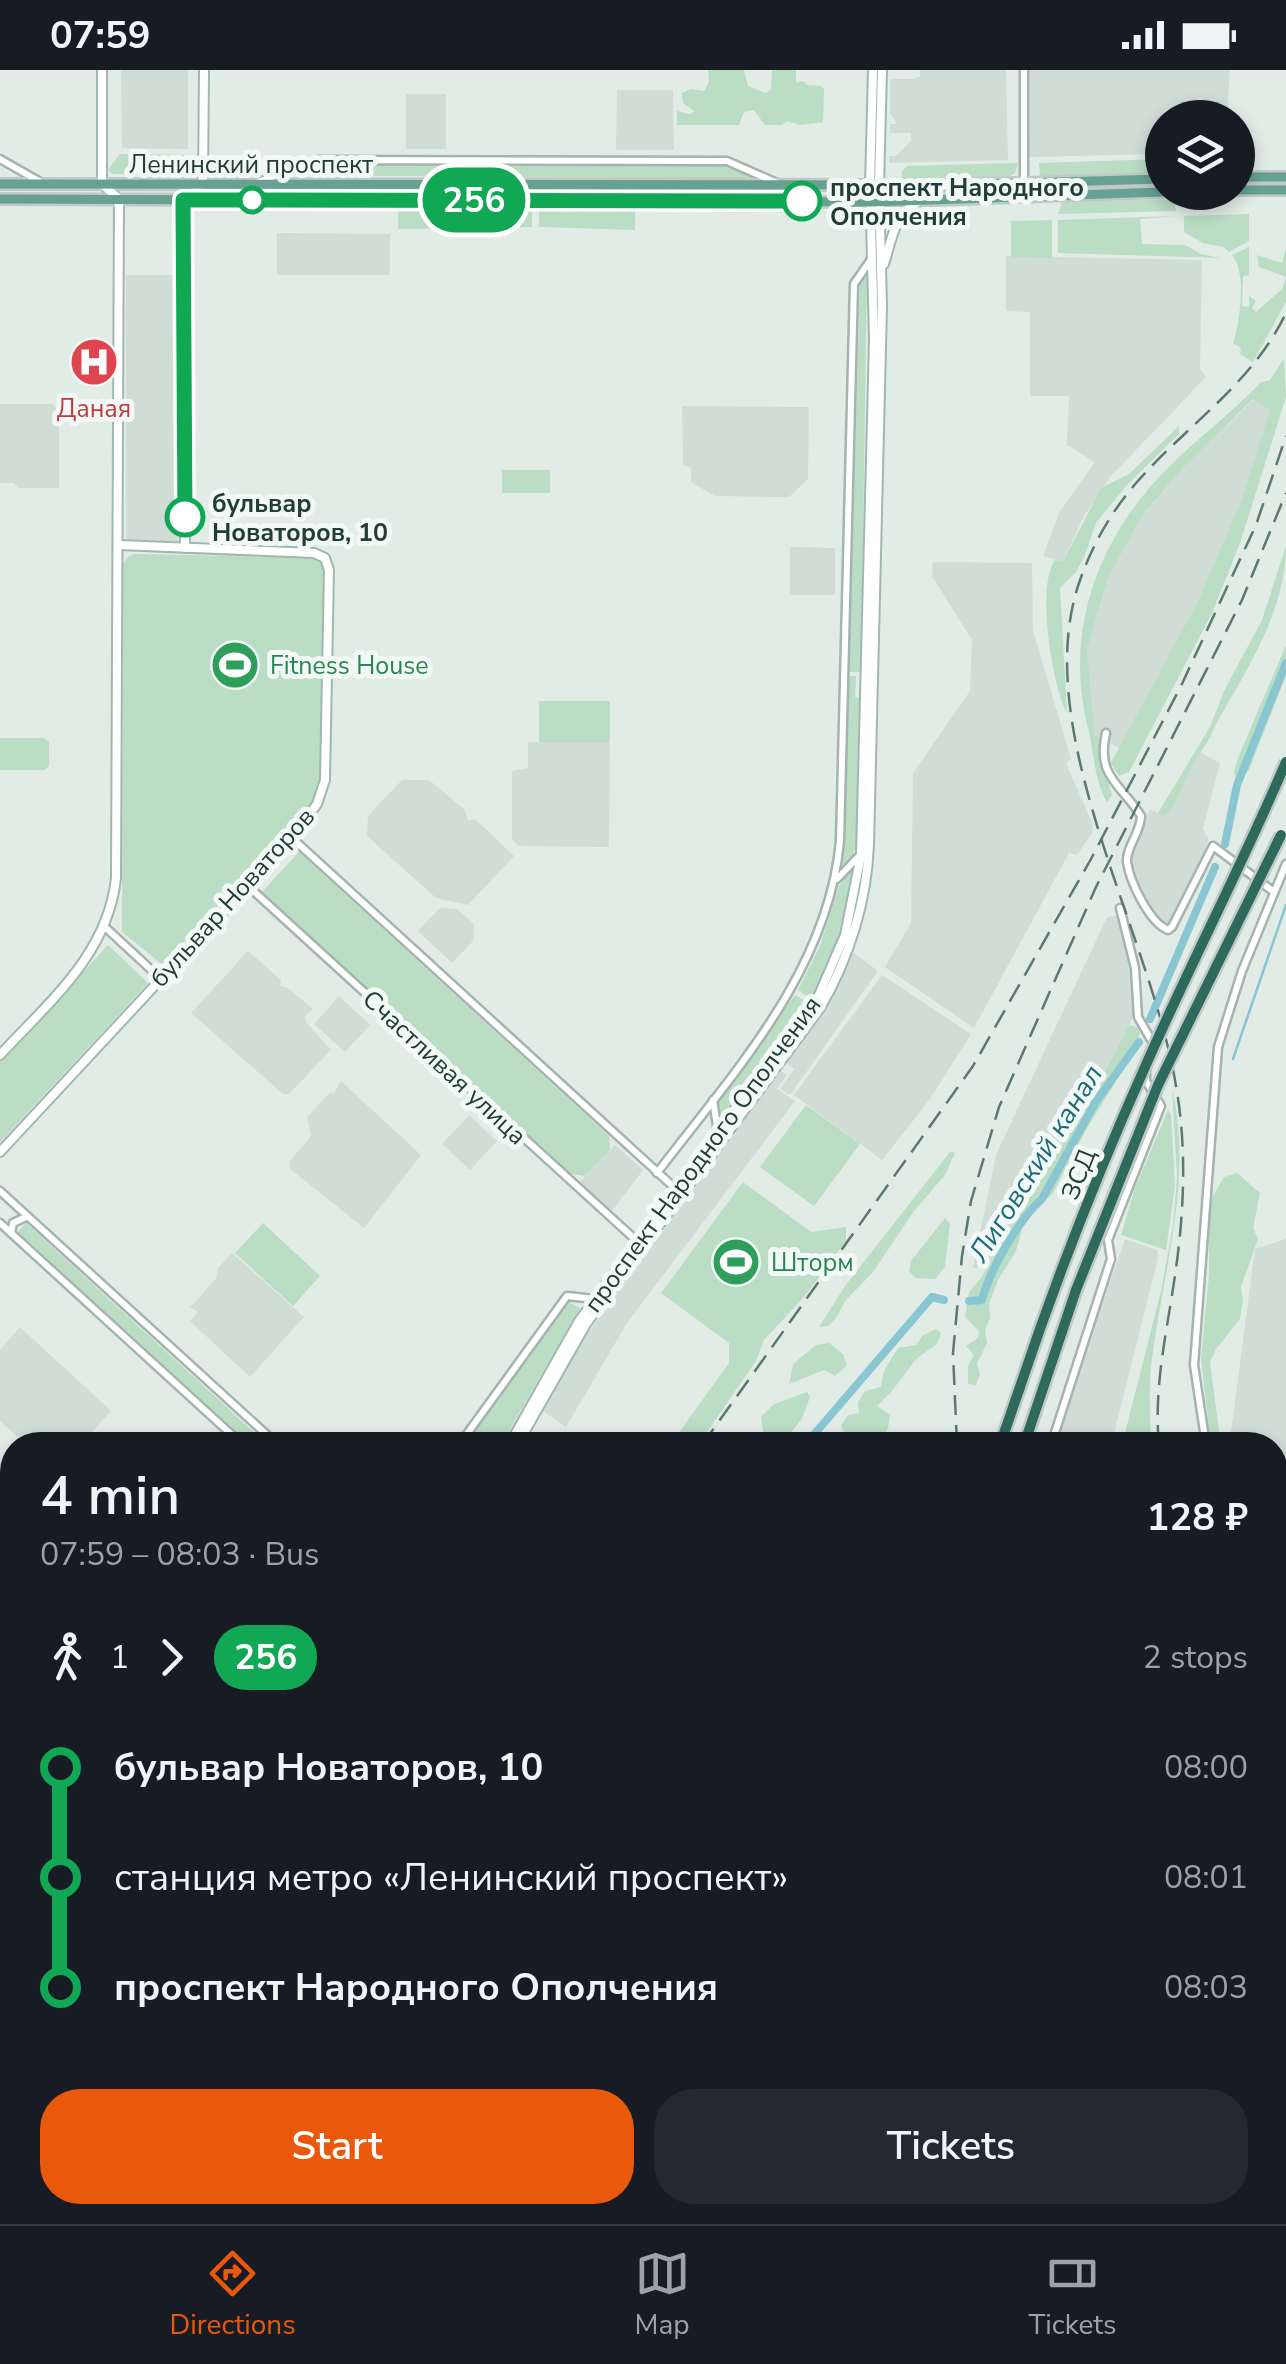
<!DOCTYPE html>
<meta charset="utf-8">
<style>
body{margin:0;font-family:"Nunito Sans",sans-serif;background:#242831;color:#f1f3f6;height:100vh;display:flex;flex-direction:column;font-size:38px;white-space:nowrap}
*{box-sizing:border-box;margin:0}
p{font-size:32px;color:#9ea1a6}
.icon{flex:none;width:55px;height:55px;fill:none;stroke:currentColor;stroke-width:2;stroke-linecap:round;stroke-linejoin:round}
.map{position:relative;flex:1;overflow:hidden}
.drawer{position:absolute;left:0px;top:1362px;width:1288px;height:792px;display:flex;flex-direction:column;background:#171b24;border-radius:40px 40px 0 0;box-shadow:0 5px 15px #0003}
.drawer>*{flex:none}
.badge{padding:0 20px;border-radius:32px;font-size:35px;line-height:65px}
.tools{position:absolute;left:1145px;top:30px;display:grid;gap:20px}
.tools a{display:grid;place-items:center;width:110px;height:110px;border-radius:50%;background:#171b24;box-shadow:0 5px 15px #0003;font-size:50px}
.map>.badge{position:absolute;translate:-50% -50%;box-shadow:0 0 0 5px #fff}
.legs{display:flex;align-items:center;gap:15px;height:110px;padding:0 40px;font-size:32px}
.legs p{margin-inline-start:auto}
.headline{display:flex;align-items:center;justify-content:space-between;height:170px;padding:0 40px}
h1{font-size:55px;font-weight:600;line-height:75px}
.button{display:flex;gap:20px;margin-top:auto;padding:20px 40px}
.button a{flex:1;height:115px;border-radius:40px;background:#ea580c;color:#fff;font-size:40px;font-weight:600;line-height:115px;text-align:center}
.button a+a{background:#242831;color:#f1f3f6}
ul{padding:0 40px;list-style:none}
li{display:flex;align-items:center;gap:35px;height:110px;font-size:38px}
li i{display:grid;place-items:center;width:15px;height:100%;margin:0 12px;background:currentColor}
li i::after{content:'';width:25px;height:25px;margin:-12px;border:8px solid;border-radius:50%;background:#171b24}
li p{margin-inline-start:auto}
li:first-child i{background:linear-gradient(#0000 50%,currentColor 0)}
li:last-child i{background:linear-gradient(currentColor 50%,#0000 0)}
.status{display:flex;justify-content:space-between;align-items:center;height:70px;padding:0 50px;background:#171b24;direction:ltr}
.status svg{height:28px;fill:currentColor}
.dock{display:flex;justify-content:space-around;align-items:center;height:140px;border-top:2px solid #363941;background:#171b24;font-size:28px;color:#9ea1a6}
.dock a{display:grid;justify-items:center;gap:5px}
.dock .selected{color:#ea580c}
.map>svg:first-child{display:block}
.built{fill:#d0dcd6}
.green{fill:#baddc4}
.lines{fill:none;stroke-linecap:round;stroke-linejoin:round}
.stream{stroke:#89c6d1;stroke-width:2.5}
.canal{stroke:#89c6d1;stroke-width:8}
.street-casing{stroke:#a4b4ae;stroke-width:11}
.secondary-casing{stroke:#a0b8af;stroke-width:12}
.primary-casing{stroke:#c1c9c6;stroke-width:14}
.highway-casing{stroke:#c1c9c6;stroke-width:15}
.street{stroke:#fff;stroke-width:6}
.secondary{stroke:#fff;stroke-width:8}
.primary{stroke:#66a192;stroke-width:9}
.highway{stroke:#2d695d;stroke-width:10}
.rail{stroke:#5c7871;stroke-width:2.5;stroke-dasharray:20 10;stroke-linecap:butt}
.highway-bridge-casing{stroke:#c1c9c6;stroke-width:15;stroke-linecap:butt}
.highway-bridge{stroke:#2d695d;stroke-width:10}
.line-1-casing{stroke:#fff;stroke-width:22}
.line-1{stroke:#10a855;stroke-width:15}
.stop-1-dot{fill:#fff;stroke:#10a855;stroke-width:5}
.labels{text-anchor:middle;stroke-width:10;stroke-linejoin:round;paint-order:stroke}
.street-label{font-size:25px;fill:#223d35;stroke:#f2f8f5}
.stop-label{font-size:25px;font-weight:bold;fill:#223d35;stroke:#f2f8f5;text-anchor:start}
.health-label{font-size:25px;fill:#be3a42;stroke:#f2f8f5}
.leisure-label{font-size:25px;fill:#27864d;stroke:#f2f8f5;text-anchor:start}
.water-label{font-size:28px;font-style:italic;fill:#1c6978;stroke:#f2f8f5}
</style>
<div class="status"><b>07:59</b><svg viewBox="0 0 49 12"><path d="M0 12V9h3v3zM5 12V6h3v6zM10 12V3h3v9zM15 12V0h3v12zM26 1h20v11H26zM47 4h2v5h-2z"/></svg></div>
<div class="map">
<svg width="1286" height="2154" viewBox="0 0 1286 2154">
<rect width="100%" height="100%" fill="#e1ece7"/>
<!-- built -->
<g class="built">
<polygon points="121,0 188,0 188,79 122,78"/>
<polygon points="920,0 1006,0 1008,90 889,93 889,86 896,86 911,71 911,63 890,63 890,54 897,54 890,43 890,9 913,9 920,6"/>
<polygon points="1030,0 1230,0 1227,47 1162,48 1162,84 1029,87"/>
<polygon points="617,20 673,20 674,80 616,80"/>
<rect x="406" y="24" width="40" height="55"/>
<polygon points="277,163 390,164 390,205 277,205"/>
<polygon points="1006,186 1202,190 1200,299 1206,307 1111,406 1084,446 1063,492 1043,486 1059,443 1095,392 1067,375 1069,326 1030,326 1030,242 1006,241"/>
<rect x="126" y="205" width="52" height="267"/>
<polygon points="1254,329 1271,340 1242,428 1197,533 1120,678 1095,666 1087,580 1108,508 1143,444 1183,398"/>
<polygon points="0,334 53,334 59,344 59,418 18,418 14,413 0,413"/>
<polygon points="682,336 809,337 808,409 789,427 715,426 691,412 691,398 683,394"/>
<polygon points="790,477 835,478 835,525 790,525"/>
<polygon points="933,492 1032,493 1033,560 1071,689 1066,693 1092,753 1092,763 1077,785 1069,783 974,958 885,897 911,853 913,703 970,621 972,570 932,506"/>
<polygon points="528,672 610,672 609,777 518,776 512,769 512,701 528,698"/>
<polygon points="1198,681 1220,693 1203,759 1209,770 1169,859 1145,836 1128,792 1150,739 1164,746"/>
<polygon points="402,710 429,710 465,740 468,750 475,749 514,786 468,835 436,828 367,766 368,746"/>
<polygon points="440,838 457,839 474,854 473,871 452,893 418,861"/>
<polygon points="1121,845 1136,941 1098,1016 988,1196 973,1198 996,1085 1107,847"/>
<polygon points="248,881 281,910 280,916 288,918 313,939 305,946 306,952 331,980 289,1024 283,1024 191,943"/>
<polygon points="854,883 878,901 790,1025 780,1019 794,999 786,992 822,942"/>
<polygon points="882,905 971,964 930,1029 882,1090 794,1025"/>
<polygon points="339,926 370,955 345,982 314,954"/>
<polygon points="781,1001 787,1005 777,1019 795,1031 627,1253 566,1357 553,1348 543,1341 581,1273"/>
<polygon points="341,1011 421,1085 364,1158 290,1099 289,1092 311,1066 307,1047 331,1022 334,1024"/>
<polygon points="469,1045 497,1071 470,1100 442,1074"/>
<polygon points="615,1075 643,1100 611,1142 579,1113"/>
<polygon points="1125,1169 1157,1180 1158,1189 1111,1375 1054,1375"/>
<polygon points="1286,1169 1286,1549 1275,1512 1275,1375 1235,1375 1231,1362 1255,1179"/>
<polygon points="232,1183 304,1247 250,1307 190,1251 198,1242 190,1237 216,1209 218,1198"/>
<polygon points="20,1257 111,1341 80,1375 27,1375 0,1351 0,1280"/>
<polygon points="1275,2076 1286,2097 1286,2154 1132,2154 1124,2143 1275,2142"/>
</g>
<!-- green -->
<g class="green">
<polygon points="708,0 744,0 748,16 766,23 771,19 772,0 796,0 796,13 803,11 807,15 822,16 824,19 823,52 800,55 787,51 782,55 765,55 754,40 744,42 739,55 677,55 677,41 690,44 694,41 683,33 682,23 691,19 704,21 709,12"/>
<polygon points="120,84 198,85 196,98 188,104 112,104 108,100"/>
<polygon points="1162,89 1162,103 1040,106 1039,93"/>
<polygon points="317,93 727,95 757,109 281,105"/>
<polygon points="1018,93 1015,103 1007,108 902,108 902,101 907,96"/>
<polygon points="1173,129 1176,141 1058,144 1062,132"/>
<polygon points="398,136 532,137 532,157 398,159"/>
<polygon points="539,137 635,138 635,160 539,157"/>
<polygon points="1249,144 1249,171 1229,182 1224,177 1203,173 1184,162 1184,146"/>
<polygon points="1176,146 1140,149 1142,174 1185,175 1201,184 1221,188 1058,183 1058,150"/>
<polygon points="1052,150 1052,188 1011,187 1011,151"/>
<path d="M1249 177V205L1243 206 1242 236 1249 237V226L1256 231 1252 238 1256 242 1282 219 1286 207 1259 197 1257 185 1282 193 1286 178V232L1253 292 1240 284 1241 278 1233 273C1240 252 1247 201 1232 185Z"/>
<polygon points="867,202 861,602 849,602 860,212"/>
<path d="M1284 289 1286 327 1240 473 1212 543 1129 702 1119 706 1111 693 1197 533 1242 428 1270 340 1253 329 1183 398 1143 444 1108 508 1087 580 1095 665 1099 668 1100 685 1112 725 1107 732C1094 710 1094 682 1088 658 1063 559 1099 465 1171 395 1200 366 1233 342 1261 312L1270 310Z"/>
<path d="M1179 356V364L1126 416 1096 453 1085 485 1076 502 1060 518 1067 643C1052 616 1036 515 1055 490L1063 492 1101 418 1129 404Z"/>
<rect x="502" y="400" width="48" height="23"/>
<path d="M1286 476C1286 535 1253 590 1224 640 1214 655 1214 664 1202 680 1187 699 1182 731 1164 746L1158 743 1210 657 1224 621 1262 550Z"/>
<polygon points="135,484 320,488 324,498 322,696 313,730 295,753 163,895 122,862 123,494 129,486"/>
<polygon points="1286,575 1286,606 1249,700 1238,713 1234,703 1238,688"/>
<polygon points="849,606 856,606 855,627 859,628 856,775 852,788 843,797"/>
<rect x="539" y="631" width="71" height="41"/>
<polygon points="0,668 44,668 49,672 49,696 45,700 0,700"/>
<polygon points="299,782 609,1066 610,1080 585,1106 570,1104 262,822"/>
<path d="M855 795C847 842 838 888 811 929L798 920 820 876 839 816Z"/>
<polygon points="108,875 148,913 0,1072 0,992"/>
<polygon points="795,925 809,933 722,1050 718,1032"/>
<polygon points="1129,955 1137,957 1140,963 1126,995 1086,1060 1053,1123 1033,1143 1022,1159 1016,1181 998,1210 989,1234 990,1248 985,1260 987,1273 977,1294 980,1304 976,1315 968,1314 968,1296 974,1285 966,1276 978,1268 979,1261 965,1247 969,1222 981,1208 1098,1016"/>
<path d="M1172 1018C1193 1110 1164 1198 1152 1288 1148 1316 1150 1346 1151 1374L1122 1375 1161 1221 1173 1155 1177 1107Z"/>
<polygon points="806,1035 860,1074 814,1136 760,1097"/>
<polygon points="1168,1040 1171,1045 1175,1116 1166,1180 1121,1165 1135,1118"/>
<polygon points="950,1082 955,1083 945,1105 914,1141 873,1202 846,1230 836,1248 828,1256 819,1257 845,1216"/>
<polygon points="1237,1103 1260,1123 1253,1158 1258,1169 1241,1217 1243,1231 1240,1249 1216,1279 1210,1292 1221,1375 1211,1375 1201,1289 1209,1205 1209,1133 1224,1107"/>
<polygon points="743,1112 811,1162 846,1157 846,1171 805,1226 764,1270 756,1291 698,1375 670,1375 729,1293 729,1273 661,1223"/>
<polygon points="945,1148 950,1154 945,1197 935,1209 915,1208 909,1201 911,1191"/>
<polygon points="26,1153 268,1375 251,1375 18,1162"/>
<polygon points="263,1153 320,1206 293,1236 235,1183"/>
<polygon points="569,1232 580,1238 501,1375 463,1375 465,1368 473,1364 480,1354 479,1349 492,1336"/>
<polygon points="936,1259 941,1263 937,1274 916,1289 892,1321 877,1336 890,1345 888,1358 878,1375 834,1375 844,1362 841,1356 848,1345 859,1343 858,1333 865,1321 881,1317 884,1301 898,1278 916,1275 922,1266"/>
<polygon points="829,1273 843,1284 847,1295 835,1306 824,1300 789,1314 793,1294 816,1275"/>
<polygon points="807,1322 810,1327 802,1349 780,1375 765,1375 761,1347 774,1334"/>
<polygon points="1275,1924 1286,1951 1286,2039 1275,2022"/>
<path d="M571 2143H747C690 2154 629 2149 571 2143Z"/>
<polygon points="882,2143 987,2143 993,2154 884,2154"/>
</g>
<g class="lines">
<!-- stream -->
<g class="stream">
<polyline points="1233,989 1286,835"/>
<polyline points="893,2142 894,2154"/>
<polyline points="978,2142 984,2154"/>
<polyline points="1045,2142 1050,2154"/>
<polyline points="180,2149 192,2142"/>
</g>
<!-- canal -->
<g class="canal">
<polyline points="1225,774 1237,715 1286,593"/>
<polyline points="1150,949 1215,797"/>
<path d="M969 1231 982 1230C990 1200 1018 1150 1042 1129L1095 1033 1139 972"/>
<polyline points="805,1375 932,1227 944,1230"/>
<polyline points="204,2142 205,2152"/>
</g>
<!-- street casing -->
<g class="street-casing">
<g id="street">
<polyline points="1024,0 1024,127"/>
<polyline points="0,89 44,114"/>
<polyline points="258,112 318,90 727,91 777,113"/>
<path d="M1106 663C1096 707 1121 714 1141 746 1141 762 1126 777 1127 792 1130 812 1149 852 1168 860L1172 857 1213 776 1274 822"/>
<polyline points="292,768 677,1120"/>
<polyline points="837,809 860,785"/>
<polyline points="248,816 638,1172"/>
<polyline points="1120,838 1135,898 1138,947 1154,975"/>
<polyline points="105,857 160,908"/>
<polyline points="713,1030 718,1062"/>
<path d="M657 1103C733 1003 828 902 840 771L854 214 872 188"/>
<polyline points="0,1121 278,1375"/>
<polyline points="0,1153 243,1375"/>
<polyline points="11,1163 13,1153 26,1147"/>
<polyline points="459,1375 567,1226 594,1229"/>
<polyline points="1051,1375 1111,1189 1108,1170 1161,1036 1146,1011 1146,1001"/>
<polyline points="1206,1375 1194,1295 1218,977 1242,901 1286,794"/>
<polyline points="1275,1596 1286,1636"/>
<polyline points="1275,1903 1286,1930"/>
<polyline points="1108,2142 1112,2154"/>
</g>
</g>
<!-- secondary casing -->
<g class="secondary-casing">
<g id="secondary">
<path d="M884 194C892 169 894 144 919 131"/>
<polyline points="185,478 183,130 203,114 204,0"/>
<path d="M0 985C49 932 108 884 116 808L119 129 102 114V0"/>
<polyline points="0,1082 292,768 317,734 325,710 329,500 325,488 314,483 119,475"/>
<polyline points="509,1375 579,1251 819,925 845,865 861,785 874,269 870,115 873,0"/>
<path d="M517 1375 586 1254 820 938C849 889 867 831 869 774L882 236 879 115 882 0"/>
<polyline points="0,1930 12,1937"/>
<polyline points="0,1951 12,1961"/>
<polyline points="0,1967 12,1980"/>
<polyline points="0,1983 12,1996"/>
<polyline points="0,2001 12,2015"/>
<polyline points="0,2015 12,2038"/>
<polyline points="0,2087 12,2117"/>
<polyline points="119,2142 129,2154"/>
<polyline points="151,2142 162,2154"/>
<polyline points="169,2142 180,2154"/>
<polyline points="995,2142 1001,2154"/>
<polyline points="1028,2142 1033,2154"/>
<polyline points="27,2154 29,2142"/>
<polyline points="233,2154 262,2142"/>
</g>
</g>
<!-- primary casing -->
<g class="primary-casing">
<g id="primary">
<polyline points="1238,107 1286,107"/>
<polyline points="0,114 950,115 1162,109"/>
<polyline points="1238,120 1286,120"/>
<polyline points="0,129 871,132 1162,122"/>
</g>
</g>
<!-- highway casing -->
<g class="highway-casing">
<g id="highway">
<polyline points="1000,1375 1020,1317"/>
<polyline points="1024,1375 1076,1220"/>
<polyline points="877,2142 878,2154"/>
<polyline points="445,2154 541,2154"/>
<polyline points="541,2154 610,2151 639,2154"/>
<polyline points="736,2154 765,2142"/>
<polyline points="829,2154 832,2142"/>
<polyline points="847,2154 851,2142"/>
</g>
</g>
<!-- street -->
<use href="#street" class="street"/>
<!-- secondary -->
<use href="#secondary" class="secondary"/>
<!-- primary -->
<use href="#primary" class="primary"/>
<!-- highway -->
<use href="#highway" class="highway"/>
<!-- rail -->
<g class="rail">
<polyline points="702,1375 973,996 1091,789 1181,616 1256,455 1286,366"/>
<polyline points="957,1375 953,1283 962,1186 971,1131 999,1037 1096,817 1242,530 1286,423"/>
<path d="M1159 1375C1154 1324 1164 1275 1172 1225 1183 1158 1188 1089 1177 1022 1154 869 1030 666 1078 516 1091 477 1110 443 1137 412 1188 354 1252 314 1286 243"/>
<polyline points="1275,1706 1286,1734"/>
<polyline points="1275,2035 1286,2054"/>
<polyline points="1275,2073 1286,2093"/>
<polyline points="1275,2099 1286,2117"/>
<polyline points="1150,2142 1160,2154"/>
<polyline points="45,2154 62,2142"/>
<polyline points="96,2154 119,2142"/>
</g>
<!-- highway-bridge casing -->
<g class="highway-bridge-casing">
<g id="highway-bridge">
<polyline points="1076,1220 1158,1015 1281,765"/>
<path d="M1020 1317C1056 1209 1098 1102 1145 997 1190 895 1242 795 1286 692"/>
</g>
</g>
<!-- highway-bridge -->
<use href="#highway-bridge" class="highway-bridge"/>
</g>
<g class="lines">
<!-- line-1 casing -->
<g class="line-1-casing">
<polyline id="line-1" points="185,447 183,130 802,131"/>
</g>
<!-- line-1 -->
<use href="#line-1" class="line-1"/>
</g>
<!-- icons -->
<defs>
<g id="hospital-disc" transform="scale(2.5)"><circle r="9.5" fill="#e0444e" stroke="#f2f8f5"/><path d="M-5-5h3v3.5h4V-5h3V5h-3V1.5h-4V5h-3Z" fill="#fff"/></g>
<g id="stadium-disc" transform="scale(2.5)"><circle r="9.5" fill="#2e9e5b" stroke="#f2f8f5"/><path d="M0-5a6.5 5 0 1 0 0 10a6.5 5 0 1 0 0-10ZM-3.5-1.8h7v3.6h-7Z" fill="#fff"/></g>
</defs>
<g fill-rule="evenodd">
<use href="#hospital-disc" x="94" y="292"/>
<use href="#stadium-disc" x="235" y="595"/>
<use href="#stadium-disc" x="736" y="1192"/>
</g>
<!-- markers -->
<g class="stop-1-dot">
<circle cx="252" cy="130" r="12"/>
<circle cx="802" cy="131" r="18"/>
<circle cx="185" cy="447" r="18"/>
</g>
<g class="labels">
<!-- street labels -->
<g class="street-label">
<text x="251" y="103">Ленинский проспект</text>
<text transform="translate(232 827) rotate(-48)" y="9">бульвар Новаторов</text>
<text transform="translate(445 997) rotate(43)" y="9">Счастливая улица</text>
<text transform="translate(702 1084) rotate(-54)" y="9">проспект Народного Ополчения</text>
<text transform="translate(1078 1104) rotate(-68)" y="9">ЗСД</text>
</g>
<!-- stop labels -->
<g class="stop-label">
<text x="830" y="126">проспект Народного<tspan x="830" dy="29">Ополчения</tspan></text>
<text x="212" y="442">бульвар<tspan x="212" dy="29">Новаторов, 10</tspan></text>
</g>
<!-- health labels -->
<g class="health-label">
<text x="94" y="347">Даная</text>
</g>
<!-- leisure labels -->
<g class="leisure-label">
<text x="270" y="604">Fitness House</text>
<text x="771" y="1201">Шторм</text>
</g>
<!-- water labels -->
<g class="water-label">
<text transform="translate(1035 1093) rotate(-58)" y="10">Лиговский канал</text>
</g>
</g>
</svg>
<div class="tools">
<a><svg class="icon" aria-label="layers" viewBox="0 0 24 24"><path d="M12 4l9 5-9 5-9-5zM3 14l9 5 9-5"/></svg></a>
</div>
<b class="badge" style="left:474px;top:130px;background:#10a855;color:#fff">256</b>
<section class="drawer">
<div class="headline"><div><h1>4 min</h1><p>07:59 – 08:03 · Bus</p></div><b>128 ₽</b></div>
<div class="legs"><svg class="icon" aria-label="walk" viewBox="0 0 24 24"><circle cx="13" cy="4" r="2"/><path d="M13 8l-2 6 4 7M11 14l-3 7M7 12l3-4h3l4 4"/></svg>1<svg class="icon" aria-label="forward" viewBox="0 0 24 24"><path d="M9 5l7 7-7 7"/></svg><b class="badge" style="background:#10a855;color:#fff">256</b><p>2 stops</p></div>
<ul>
<li><i style="color:#10a855"></i><b>бульвар Новаторов, 10</b><p>08:00</p></li>
<li><i style="color:#10a855"></i><span>станция метро «Ленинский проспект»</span><p>08:01</p></li>
<li><i style="color:#10a855"></i><b>проспект Народного Ополчения</b><p>08:03</p></li>
</ul>
<div class="button"><a>Start</a><a>Tickets</a></div>
</section>
</div>
<nav class="dock">
<a class="selected"><svg class="icon" aria-label="directions" viewBox="0 0 24 24"><path d="M12 3l9 9-9 9-9-9zM9 14v-3h6M13 9l2 2-2 2"/></svg>Directions</a>
<a><svg class="icon" aria-label="map" viewBox="0 0 24 24"><path d="M3 6l6-2 6 2 6-2v14l-6 2-6-2-6 2zM9 4v14M15 6v14"/></svg>Map</a>
<a><svg class="icon" aria-label="tickets" viewBox="0 0 24 24"><path d="M3 7h18v10H3zM15 7v10"/></svg>Tickets</a>
</nav>
